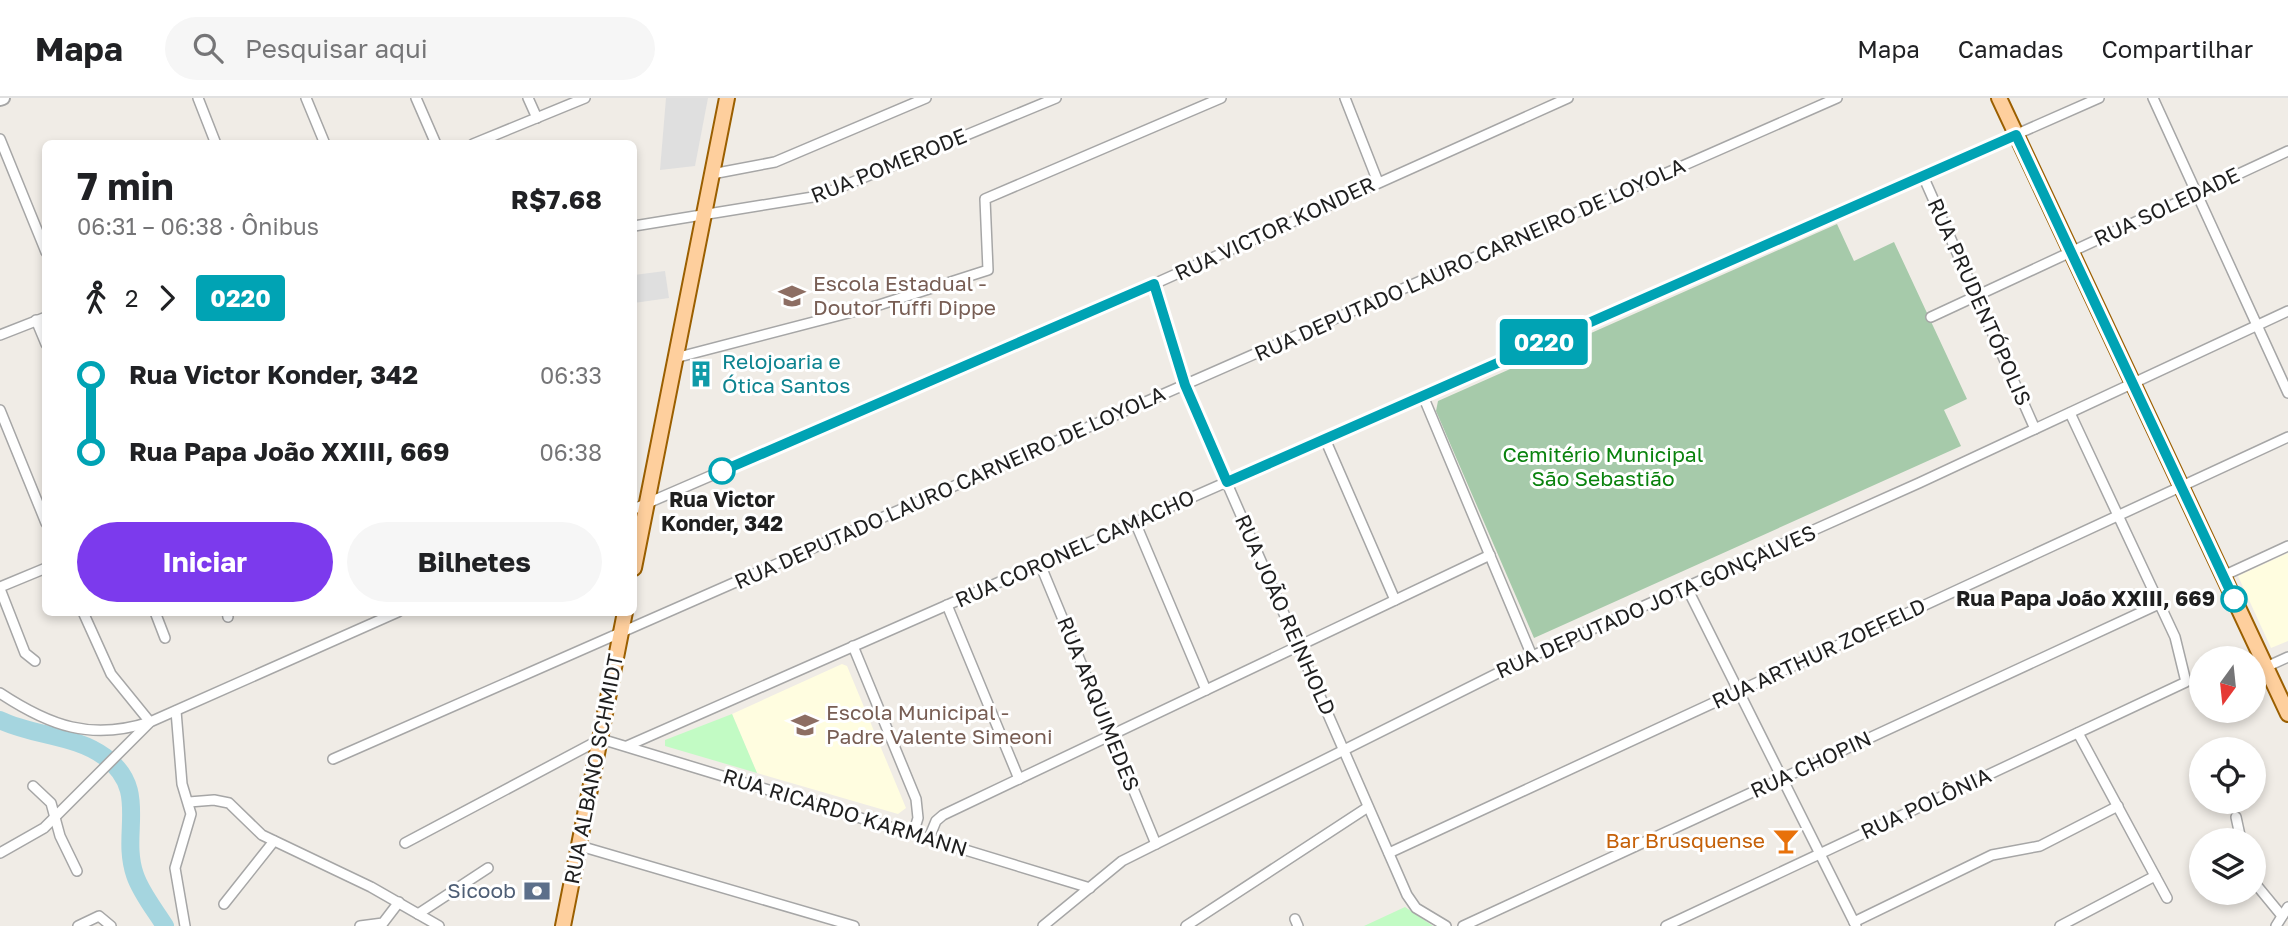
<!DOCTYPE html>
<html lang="pt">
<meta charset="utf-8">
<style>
body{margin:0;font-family:"Golos Text",sans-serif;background:#f6f6f6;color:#202124;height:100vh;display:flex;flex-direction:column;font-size:26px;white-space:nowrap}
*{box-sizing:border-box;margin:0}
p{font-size:23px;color:#757577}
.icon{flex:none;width:38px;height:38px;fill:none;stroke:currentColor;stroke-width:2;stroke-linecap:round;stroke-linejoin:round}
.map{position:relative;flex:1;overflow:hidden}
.drawer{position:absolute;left:42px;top:42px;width:595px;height:476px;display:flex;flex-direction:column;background:#fff;border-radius:10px;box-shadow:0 4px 10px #0003}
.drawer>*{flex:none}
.badge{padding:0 14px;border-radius:5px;font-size:24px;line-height:46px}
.needle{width:46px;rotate:195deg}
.buttons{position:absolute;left:2189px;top:548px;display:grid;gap:14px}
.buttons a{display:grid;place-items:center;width:77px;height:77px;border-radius:50%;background:#fff;box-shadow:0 4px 10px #0003;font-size:35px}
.map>.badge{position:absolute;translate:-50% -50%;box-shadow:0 0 0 4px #fff}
.legs{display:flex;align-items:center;gap:10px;height:77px;padding:0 35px;font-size:23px}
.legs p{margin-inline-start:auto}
.headline{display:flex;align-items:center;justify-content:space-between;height:119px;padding:0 35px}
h1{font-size:38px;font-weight:700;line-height:52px}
.primary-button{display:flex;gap:14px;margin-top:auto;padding:14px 35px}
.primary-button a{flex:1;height:80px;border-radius:42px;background:#7c3aed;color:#fff;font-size:28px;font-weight:700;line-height:80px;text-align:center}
.primary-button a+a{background:#f6f6f6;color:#202124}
ul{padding:0 35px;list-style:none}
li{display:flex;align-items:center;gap:24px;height:77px;font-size:26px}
li i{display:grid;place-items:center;width:10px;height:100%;margin:0 9px;background:currentColor}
li i::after{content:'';width:18px;height:18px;margin:-9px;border:5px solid;border-radius:50%;background:#fff}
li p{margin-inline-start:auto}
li:first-child i{background:linear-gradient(#0000 50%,currentColor 0)}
li:last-child i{background:linear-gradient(currentColor 50%,#0000 0)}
header{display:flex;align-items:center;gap:42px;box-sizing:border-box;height:98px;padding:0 35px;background:#fff;border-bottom:2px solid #e0e0e0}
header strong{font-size:33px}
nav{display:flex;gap:38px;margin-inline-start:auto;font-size:24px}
.search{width:490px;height:63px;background:#f6f6f6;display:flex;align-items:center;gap:18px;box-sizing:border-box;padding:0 24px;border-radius:38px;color:#757577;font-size:26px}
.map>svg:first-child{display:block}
.education{fill:#fffde0}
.cemetery{fill:#a6caaa}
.park{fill:#c2fbc4}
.parking{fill:#dfdfdf}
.water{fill:#a5d5df}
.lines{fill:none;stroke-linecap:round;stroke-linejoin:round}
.river{stroke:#a5d5df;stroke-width:18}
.minor-casing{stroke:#a6a6a6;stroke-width:12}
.tertiary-casing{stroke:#a6a6a6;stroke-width:16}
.primary-casing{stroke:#9b5f00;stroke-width:18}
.minor{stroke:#fff;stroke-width:9}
.tertiary{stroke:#fff;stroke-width:12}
.primary{stroke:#fecf9d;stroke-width:14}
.line-1-casing{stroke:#fff;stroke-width:16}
.line-1{stroke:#00a3b4;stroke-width:10}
.stop-1-dot{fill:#fff;stroke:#00a3b4;stroke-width:3.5}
.labels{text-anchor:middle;stroke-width:6;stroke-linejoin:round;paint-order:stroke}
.street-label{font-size:21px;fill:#1f1f1f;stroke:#fff}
.education-label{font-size:21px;fill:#785e54;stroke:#fff;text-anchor:start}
.culture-label{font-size:21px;fill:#0d838f;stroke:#fff;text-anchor:start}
.park-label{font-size:21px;fill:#09820d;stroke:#fff}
.stop-label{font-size:21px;font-weight:bold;fill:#1f1f1f;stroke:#fff}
.food-label{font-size:21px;fill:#c56008;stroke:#fff;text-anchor:end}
.service-label{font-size:21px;fill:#4e5e75;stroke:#fff;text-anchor:end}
</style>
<header>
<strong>Mapa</strong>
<div class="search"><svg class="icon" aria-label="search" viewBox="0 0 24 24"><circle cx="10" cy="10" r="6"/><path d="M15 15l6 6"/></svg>Pesquisar aqui</div>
<nav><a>Mapa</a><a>Camadas</a><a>Compartilhar</a></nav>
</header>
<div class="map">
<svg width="2288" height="828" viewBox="0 0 2288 828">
<rect width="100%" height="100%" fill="#f0ece6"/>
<!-- education -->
<g class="education">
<polygon points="2288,455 2288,543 2271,550 2238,478"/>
<polygon points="842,566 847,568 906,710 898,716 757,675 732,616"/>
</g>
<!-- cemetery -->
<polygon class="cemetery" points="1837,126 1854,163 1894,144 1967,301 1944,312 1961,348 1534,540 1436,313 1438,303"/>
<!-- park -->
<g class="park">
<polygon points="732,616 757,675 665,648 665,642"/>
<polygon points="1405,809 1433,828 1364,828"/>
</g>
<!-- parking -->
<g class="parking">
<polygon points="666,0 708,0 695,68 660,72"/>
<polygon points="665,173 669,200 634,205 634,177"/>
</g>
<!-- water -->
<polygon class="water" points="0,614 17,624 80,639 107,652 105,658 78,644 10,634 0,629"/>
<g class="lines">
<!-- river -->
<path class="river" d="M0 622C33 638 76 637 105 659 150 692 120 734 135 777 141 795 155 812 165 828"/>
<!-- minor casing -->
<g class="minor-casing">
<g id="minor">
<polyline points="198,0 216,46"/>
<polyline points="306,0 325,46"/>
<polyline points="416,0 436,46"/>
<polyline points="528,0 537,20"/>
<polyline points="1345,0 1378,84"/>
<polyline points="2153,0 2288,295"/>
<polyline points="0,41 46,154"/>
<polyline points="473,46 585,0"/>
<polyline points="712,76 775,64 926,0"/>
<polyline points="1923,78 2035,331"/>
<polyline points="634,128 819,98 1056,0"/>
<polyline points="1154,186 1184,287 1407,797 1416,810 1446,828"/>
<polyline points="1931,219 2288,53"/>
<polyline points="36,222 46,246"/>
<polyline points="0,237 46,219"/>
<polyline points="675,260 879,207 988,172 985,101 1221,0"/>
<polyline points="1423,298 1532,558"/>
<polyline points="0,312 46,425"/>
<polyline points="1325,341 1395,502"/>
<polyline points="634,411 1154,186 1568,0"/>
<polyline points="1135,424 1206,592"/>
<polyline points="1040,466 1156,746"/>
<polyline points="2223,478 2288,448"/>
<polyline points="1686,488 1856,828"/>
<polyline points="0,489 46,470"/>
<polyline points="0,491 25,555 35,563"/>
<polyline points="947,507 1019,681"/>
<polyline points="155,514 165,540"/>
<polyline points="227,514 228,519"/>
<polyline points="853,548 916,701 918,720 913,736"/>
<polyline points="2266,569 2288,559"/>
<path d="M0 595C50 628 91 643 150 624L111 576 83 514"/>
<polyline points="176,613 182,686 191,716 175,770 185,828"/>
<polyline points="2078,635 2167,800"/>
<polyline points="627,648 2099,0"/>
<polyline points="333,661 1837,0"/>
<polyline points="33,688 51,705 60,738 77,773"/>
<polyline points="189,704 214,702 229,705 262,737 371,789 439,828"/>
<polyline points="2236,719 2241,742"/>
<polyline points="929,740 936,723 943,717 1490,457"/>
<polyline points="405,745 601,641 1090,790"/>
<polyline points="580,748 854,828"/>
<polyline points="0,755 44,730 150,624 398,514"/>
<polyline points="1389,755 2288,339"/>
<polyline points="2254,784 2282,818"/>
<polyline points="224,806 274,743"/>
<polyline points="418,816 488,770"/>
<polyline points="1295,821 1298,828"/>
<polyline points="1854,824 1992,757 2040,748 2118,708"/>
<polyline points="78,828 99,818 111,828"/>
<polyline points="360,828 383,825 399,804"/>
<polyline points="1043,828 1122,763 1532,558 1919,385 2288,213"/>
<polyline points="1186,828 1368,709"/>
<polyline points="1463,828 2159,506"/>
<polyline points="1666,828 2186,584 2175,539 2070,315"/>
<polyline points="2060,828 2155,778"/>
<polyline points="2276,828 2288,809"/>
</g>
</g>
<!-- tertiary casing -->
<g class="tertiary-casing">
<polyline id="tertiary" points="0,1 3,0"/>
</g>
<!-- primary casing -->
<g class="primary-casing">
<g id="primary">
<polyline points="1999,0 2288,616"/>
<polyline points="634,470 727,0"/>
<polyline points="563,828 625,514"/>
</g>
</g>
<!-- minor -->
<use href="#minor" class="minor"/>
<!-- tertiary -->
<use href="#tertiary" class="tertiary"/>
<!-- primary -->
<use href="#primary" class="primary"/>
</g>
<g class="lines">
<!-- line-1 casing -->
<g class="line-1-casing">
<polyline id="line-1" points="722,373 1154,186 1185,287 1227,384 2016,37 2234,501"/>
</g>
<!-- line-1 -->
<use href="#line-1" class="line-1"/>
</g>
<!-- icons -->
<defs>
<g id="school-bare" transform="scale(2.1)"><path d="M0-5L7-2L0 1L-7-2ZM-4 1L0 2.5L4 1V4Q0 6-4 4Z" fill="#8d6e63" stroke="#fff" stroke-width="2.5" paint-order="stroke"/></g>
<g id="building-bare" transform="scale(2.1)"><path d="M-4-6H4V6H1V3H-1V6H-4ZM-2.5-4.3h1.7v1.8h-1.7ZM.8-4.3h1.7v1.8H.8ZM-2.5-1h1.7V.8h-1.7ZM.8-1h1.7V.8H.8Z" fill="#0f9aa8" stroke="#fff" stroke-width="2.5" paint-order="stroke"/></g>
<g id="bar-bare" transform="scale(2.1)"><path d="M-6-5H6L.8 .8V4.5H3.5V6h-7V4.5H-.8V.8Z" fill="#e8710a" stroke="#fff" stroke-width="2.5" paint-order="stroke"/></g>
<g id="bank-bare" transform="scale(2.1)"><path d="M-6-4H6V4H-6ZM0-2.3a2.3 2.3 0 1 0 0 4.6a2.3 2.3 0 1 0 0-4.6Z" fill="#5c6f8a" stroke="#fff" stroke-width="2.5" paint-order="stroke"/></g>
</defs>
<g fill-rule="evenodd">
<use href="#school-bare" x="792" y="198"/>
<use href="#building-bare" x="701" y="276"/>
<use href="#school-bare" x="805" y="627"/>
<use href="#bar-bare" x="1786" y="743"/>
<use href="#bank-bare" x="537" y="793"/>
</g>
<!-- markers -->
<g class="stop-1-dot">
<circle cx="722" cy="373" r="12"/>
<circle cx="2234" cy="501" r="12"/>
</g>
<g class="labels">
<!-- street labels -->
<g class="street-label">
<text transform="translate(889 68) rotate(-22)" y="7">RUA POMERODE</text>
<text transform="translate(2167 109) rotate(-25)" y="7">RUA SOLEDADE</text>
<text transform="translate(1275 131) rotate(-25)" y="7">RUA VICTOR KONDER</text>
<text transform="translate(1470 162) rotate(-24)" y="7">RUA DEPUTADO LAURO CARNEIRO DE LOYOLA</text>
<text transform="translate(1979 204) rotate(66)" y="7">RUA PRUDENTÓPOLIS</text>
<text transform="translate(950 390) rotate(-24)" y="7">RUA DEPUTADO LAURO CARNEIRO DE LOYOLA</text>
<text transform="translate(1075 451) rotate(-24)" y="7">RUA CORONEL CAMACHO</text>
<text transform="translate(1656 504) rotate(-24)" y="7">RUA DEPUTADO JOTA GONÇALVES</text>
<text transform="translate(1285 517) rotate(66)" y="7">RUA JOÃO REINHOLD</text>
<text transform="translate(1819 556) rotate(-25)" y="7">RUA ARTHUR ZOEFELD</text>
<text transform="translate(1098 606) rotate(68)" y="7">RUA ARQUIMEDES</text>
<text transform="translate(1811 667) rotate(-25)" y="7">RUA CHOPIN</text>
<text transform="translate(594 671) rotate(-79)" y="7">RUA ALBANO SCHMIDT</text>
<text transform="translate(1926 706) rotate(-25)" y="7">RUA POLÔNIA</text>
<text transform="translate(845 715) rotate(17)" y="7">RUA RICARDO KARMANN</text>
</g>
<!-- education labels -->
<g class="education-label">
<text x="813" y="193">Escola Estadual -<tspan x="813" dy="24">Doutor Tuffi Dippe</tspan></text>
<text x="826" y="622">Escola Municipal -<tspan x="826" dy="24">Padre Valente Simeoni</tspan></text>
</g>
<!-- culture labels -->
<g class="culture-label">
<text x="722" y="271">Relojoaria e<tspan x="722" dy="24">Ótica Santos</tspan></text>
</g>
<!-- park labels -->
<g class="park-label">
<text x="1603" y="364">Cemitério Municipal<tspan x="1603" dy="24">São Sebastião</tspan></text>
</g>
<!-- stop labels -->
<g class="stop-label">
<text x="722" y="409">Rua Victor<tspan x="722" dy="24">Konder, 342</tspan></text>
<text x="2215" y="508" text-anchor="end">Rua Papa João XXIII, 669</text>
</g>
<!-- food labels -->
<g class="food-label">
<text x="1765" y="750">Bar Brusquense</text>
</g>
<!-- service labels -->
<g class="service-label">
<text x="516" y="800">Sicoob</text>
</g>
</g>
</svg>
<div class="buttons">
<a><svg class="needle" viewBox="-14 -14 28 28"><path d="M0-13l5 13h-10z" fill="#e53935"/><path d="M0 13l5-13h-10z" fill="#757577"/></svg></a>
<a><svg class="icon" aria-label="locate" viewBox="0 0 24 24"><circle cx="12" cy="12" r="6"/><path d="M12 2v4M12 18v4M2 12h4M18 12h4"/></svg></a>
<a><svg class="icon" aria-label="layers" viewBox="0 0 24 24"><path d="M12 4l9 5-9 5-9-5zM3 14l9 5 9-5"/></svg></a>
</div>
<b class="badge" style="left:1544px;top:244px;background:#00a3b4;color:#fff">0220</b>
<section class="drawer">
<div class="headline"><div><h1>7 min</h1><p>06:31 – 06:38 · Ônibus</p></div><b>R$7.68</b></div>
<div class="legs"><svg class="icon" aria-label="walk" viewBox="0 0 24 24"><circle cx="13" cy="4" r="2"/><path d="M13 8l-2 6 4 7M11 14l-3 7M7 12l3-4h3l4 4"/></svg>2<svg class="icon" aria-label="forward" viewBox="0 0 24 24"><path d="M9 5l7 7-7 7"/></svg><b class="badge" style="background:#00a3b4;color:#fff">0220</b></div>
<ul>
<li><i style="color:#00a3b4"></i><b>Rua Victor Konder, 342</b><p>06:33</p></li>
<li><i style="color:#00a3b4"></i><b>Rua Papa João XXIII, 669</b><p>06:38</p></li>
</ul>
<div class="primary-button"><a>Iniciar</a><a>Bilhetes</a></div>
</section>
</div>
